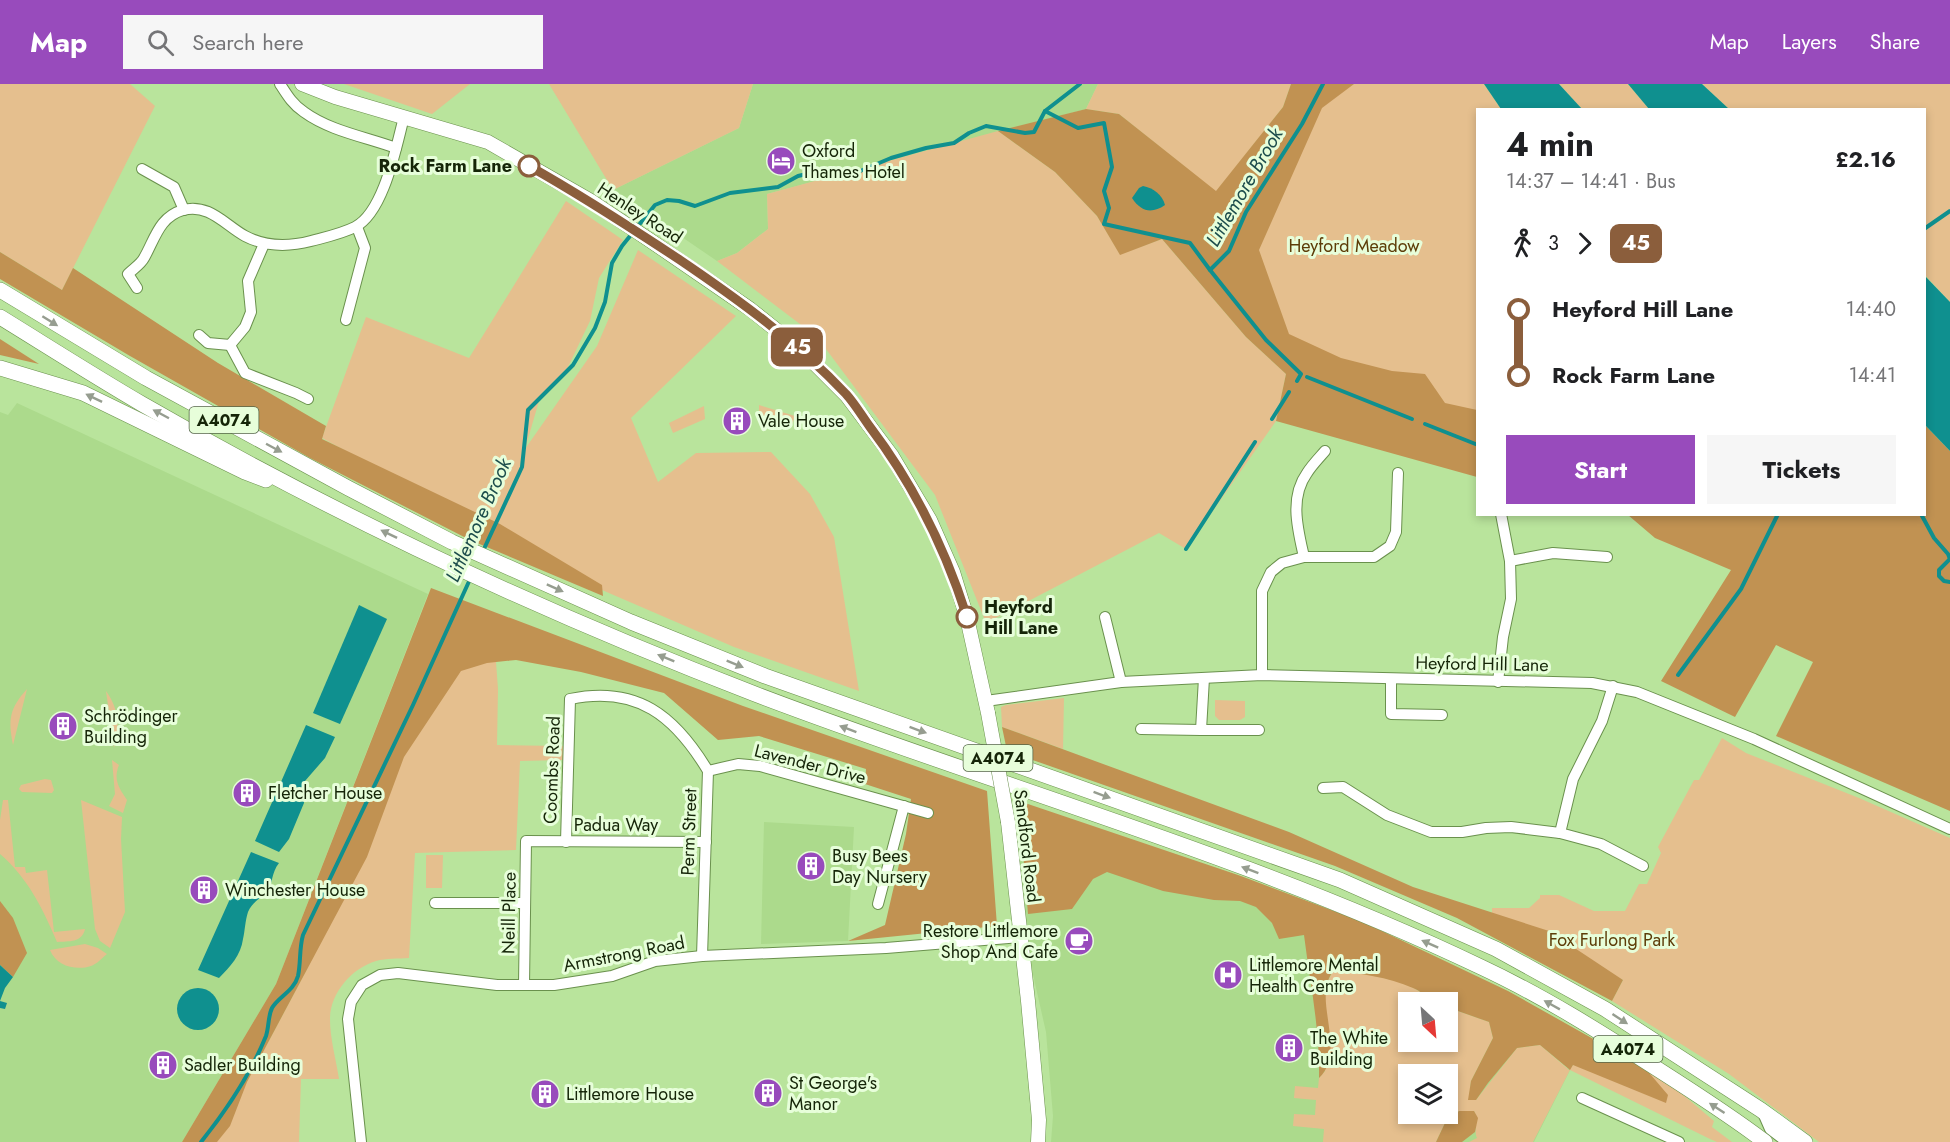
<!DOCTYPE html>
<meta charset="utf-8">
<style>
body{margin:0;font-family:Jost,sans-serif;background:#f6f6f6;color:#202124;height:100vh;display:flex;flex-direction:column;font-size:22px;white-space:nowrap}
*{box-sizing:border-box;margin:0}
p{font-size:20px;color:#757577}
.icon{flex:none;width:33px;height:33px;fill:none;stroke:currentColor;stroke-width:2;stroke-linecap:round;stroke-linejoin:round}
.map{position:relative;flex:1;overflow:hidden}
.side{position:absolute;left:1476px;top:24px;width:450px;height:408px;display:flex;flex-direction:column;background:#fff;border-radius:0px;box-shadow:0 3px 9px #0003}
.side>*{flex:none}
.badge{padding:0 12px;border-radius:9px;font-size:21px;line-height:39px}
.needle{width:39px;rotate:154deg}
.tools{position:absolute;left:1398px;top:908px;display:grid;gap:12px}
.tools a{display:grid;place-items:center;width:60px;height:60px;border-radius:0px;background:#fff;box-shadow:0 3px 9px #0003;font-size:30px}
.map>.badge{position:absolute;translate:-50% -50%;box-shadow:0 0 0 3px #fff}
.legs{display:flex;align-items:center;gap:9px;height:66px;padding:0 30px;font-size:20px}
.legs p{margin-inline-start:auto}
.overview{display:flex;align-items:center;justify-content:space-between;height:102px;padding:0 30px}
h1{font-size:33px;font-weight:700;line-height:45px}
.primary-button{display:flex;gap:12px;margin-top:auto;padding:12px 30px}
.primary-button a{flex:1;height:69px;border-radius:0px;background:#984bbc;color:#fff;font-size:24px;font-weight:700;line-height:69px;text-align:center}
.primary-button a+a{background:#f6f6f6;color:#202124}
ul{padding:0 30px;list-style:none}
li{display:flex;align-items:center;gap:21px;height:66px;font-size:22px}
li i{display:grid;place-items:center;width:9px;height:100%;margin:0 8px;background:currentColor}
li i::after{content:'';width:15px;height:15px;margin:-8px;border:4px solid;border-radius:50%;background:#fff}
li p{margin-inline-start:auto}
li:first-child i{background:linear-gradient(#0000 50%,currentColor 0)}
li:last-child i{background:linear-gradient(currentColor 50%,#0000 0)}
header{display:flex;align-items:center;gap:36px;box-sizing:border-box;height:84px;padding:0 30px;background:#984bbc;color:#fff}
header strong{font-size:28px}
nav{display:flex;gap:33px;margin-inline-start:auto;font-size:21px}
.search{width:420px;height:54px;background:#f6f6f6;display:flex;align-items:center;gap:15px;box-sizing:border-box;padding:0 21px;border-radius:0px;color:#757577;font-size:22px}
.map>svg:first-child{display:block}
.built{fill:#acda8c;fill-rule:evenodd}
.green{fill:#e5bf8e;fill-rule:evenodd}
.forest{fill:#c19252}
.water{fill:#0f908f}
.lines{fill:none;stroke-linecap:round;stroke-linejoin:round}
.stream{stroke:#0f908f;stroke-width:4}
.street-casing{stroke:#6a914d;stroke-width:12}
.secondary-casing{stroke:#6a914d;stroke-width:15}
.primary-casing{stroke:#6a914d;stroke-width:16}
.street{stroke:#fff;stroke-width:10}
.secondary{stroke:#fff;stroke-width:14}
.primary{stroke:#fff;stroke-width:15}
.secondary-bridge-casing{stroke:#6a914d;stroke-width:15;stroke-linecap:butt}
.secondary-bridge{stroke:#fff;stroke-width:14}
.oneway{fill:#969d90}
.line-1-casing{stroke:#fff;stroke-width:14}
.line-1{stroke:#8b5e3c;stroke-width:9}
.stop-1-dot{fill:#fff;stroke:#8b5e3c;stroke-width:3}
.labels{text-anchor:middle;stroke-width:6;stroke-linejoin:round;paint-order:stroke}
.shield{fill:#e7feda;stroke:#546647;stroke-width:1.5}
.shield-label{font-size:16px;font-weight:bold;fill:#152508}
.poi-label{font-size:18px;fill:#152508;stroke:#e7feda;text-anchor:start}
.stop-label{font-size:18px;font-weight:bold;fill:#152508;stroke:#e7feda;text-anchor:end}
.street-label{font-size:18px;fill:#152508;stroke:#e7feda}
.park-label{font-size:18px;fill:#5d3d08;stroke:#e7feda}
.water-label{font-size:20px;font-style:italic;fill:#1d4d4c;stroke:#e7feda}
</style>
<header>
<strong>Map</strong>
<div class="search"><svg class="icon" aria-label="search" viewBox="0 0 24 24"><circle cx="10" cy="10" r="6"/><path d="M15 15l6 6"/></svg>Search here</div>
<nav><a>Map</a><a>Layers</a><a>Share</a></nav>
</header>
<div class="map">
<svg width="1950" height="1058" viewBox="0 0 1950 1058">
<rect width="100%" height="100%" fill="#b9e49c"/>
<!-- built -->
<g class="built">
<polygon points="753,0 1098,0 1086,25 767,110 768,145 737,169 717,177 613,106 739,44"/>
<polygon points="17,319 428,510 276,900 182,1058 0,1058 0,328 8,331"/>
<polygon points="764,738 854,743 848,857 761,860"/>
<path d="M1015 747 1225 807 1344 856 1570 986 1534 1058H1051L1053 1032 1046 948 1027 864ZM1408 918H1448V957H1408ZM1408 990H1448V1029H1408Z"/>
</g>
<!-- green -->
<g class="green">
<polygon points="0,0 130,0 155,22 62,206 0,168"/>
<polygon points="344,0 470,0 432,30"/>
<polygon points="549,0 753,0 739,44 613,106"/>
<polygon points="1098,0 1291,0 1283,23 1216,108 1119,30 1086,25"/>
<polygon points="1323,0 1484,0 1501,25 1478,26 1477,358 1256,246 1245,101"/>
<polygon points="1559,0 1628,0 1649,25 1582,25"/>
<polygon points="1702,0 1950,0 1950,218 1925,191 1924,26 1729,25"/>
<polygon points="998,47 1055,88 1097,132 1120,170 1162,155 1246,253 1286,290 1276,337 1186,465 1159,449 986,539 935,411 817,253 717,177 737,169 768,145 767,110"/>
<polygon points="566,117 623,156 599,194 590,237 568,283 539,317 525,365 597,262 638,166 736,232 631,334 658,398 696,369 771,368 810,410 834,453 859,607 734,563 595,503 322,354 366,233 469,274"/>
<polygon points="759,321 795,332 791,343 759,331"/>
<polygon points="704,322 705,335 673,349 669,339"/>
<path d="M444 574 496 578 498 605 497 661 563 662V676L520 677 516 766 415 769 409 874C398 875 386 874 376 877 352 884 330 909 330 935 330 955 336 975 339 995H301L299 1058H211L247 998 306 887Z"/>
<path d="M27 605 13 661C8 636 9 625 27 605Z"/>
<path d="M106 607C119 625 120 643 114 664Z"/>
<polygon points="1064,614 1063,665 1002,643 1001,623 1006,621"/>
<polygon points="1215,616 1245,617 1245,633 1240,636 1219,636 1215,632"/>
<polygon points="1722,654 1746,669 1859,714 1950,754 1950,1058 1819,1058 1729,990 1612,917 1623,896 1492,830 1492,824 1529,824 1540,814 1540,811 1559,811 1594,827 1625,827 1639,800 1647,800 1661,769 1658,763 1694,696 1699,696"/>
<path d="M112 676 119 681C113 696 119 704 127 716L123 729 109 722 115 710Z"/>
<polygon points="45,695 51,696 54,706 52,709 22,708 19,705 21,701"/>
<path d="M3 716H8L15 783H25L26 789 47 786 54 848 85 845C82 859 69 857 57 858 43 825 28 794 0 770V736Z"/>
<polygon points="81,716 122,733 121,755 125,828 110,864 100,857 95,845"/>
<polygon points="426,771 443,771 442,804 426,804"/>
<path d="M85 860 98 864 107 870C102 874 97 880 91 882 76 887 56 882 50 866Z"/>
<path d="M1333 887C1359 889 1389 892 1414 904 1421 908 1427 914 1434 918H1408V957H1448V928L1458 927 1489 938 1493 954 1471 997 1469 1016H1476L1517 964 1540 961 1569 986 1573 981 1645 984 1674 1003 1714 1037 1712 1043 1732 1058H1717L1710 1055 1570 986 1533 1058H1469L1477 1054C1473 1045 1479 1037 1474 1027H1459L1445 1039 1436 1058H1323L1324 1045 1293 1042 1294 1030 1315 1031 1316 1016 1294 1014 1295 1002 1318 1004 1319 994 1325 987V903ZM1408 990H1448V1029H1408Z"/>
</g>
<!-- forest -->
<g class="forest">
<polygon points="1291,0 1354,0 1322,24 1259,166 1289,250 1341,274 1392,287 1425,290 1445,319 1477,326 1477,393 1276,337 1286,290 1246,253 1162,155 1120,171 1097,132 1055,88 998,47 1086,25 1119,30 1216,107 1283,23"/>
<polygon points="0,168 62,206 73,184 218,279 326,342 322,355 500,440 602,501 603,512 470,456 310,374 130,272 0,195"/>
<polygon points="0,255 39,280 0,271"/>
<polygon points="1925,341 1950,367 1950,727 1776,652 1813,578 1776,561 1735,633 1661,597 1731,486 1655,454 1628,431 1924,430"/>
<polygon points="431,504 743,622 987,707 997,842 848,857 885,841 906,750 911,715 865,700 866,685 759,652 718,656 664,609 581,588 516,576 487,579 461,587 404,673 367,773 247,998 230,1042 217,1058 182,1058 276,900"/>
<polygon points="1002,643 1289,748 1413,803 1549,847 1623,896 1612,917 1457,834 1335,782 1007,667"/>
<path d="M1019 719H1025L1241 792 1363 838 1508 907 1645 984 1668 1011 1666 1019 1573 981 1570 986 1540 961 1517 964 1488 999 1476 1016H1468L1471 997 1493 954 1489 938 1458 927 1448 928V918C1427 918 1429 911 1413 904 1388 893 1359 889 1333 887 1330 892 1326 899 1326 905 1323 933 1342 972 1319 994 1320 945 1310 899 1304 851L1279 855 1272 839 1256 823 1240 817 1214 816 1163 807 1107 788 1093 795 1072 825 1028 830Z"/>
<polygon points="0,817 13,834 27,869 13,893 0,881"/>
<polygon points="1459,1027 1474,1027 1478,1034 1475,1048 1462,1058 1436,1058 1445,1039"/>
</g>
<!-- water -->
<g class="water">
<polygon points="1484,0 1559,0 1582,25 1501,25"/>
<polygon points="1628,0 1702,0 1729,25 1649,25"/>
<path d="M1143 102C1153 104 1162 110 1165 121 1152 130 1141 128 1132 114L1139 104Z"/>
<polygon points="1924,191 1950,218 1950,367 1925,341"/>
<polygon points="359,521 387,535 340,640 313,629"/>
<polygon points="306,641 335,653 325,674 305,697 304,719 289,755 279,768 255,757"/>
<path d="M251 768 279 779C271 789 273 800 267 808 260 815 252 818 248 828 245 837 245 847 243 855 241 871 230 883 219 894L198 886Z"/>
<polygon points="0,881 13,893 5,904 0,917 7,919 5,925 0,924"/>
<circle cx="198" cy="925" r="21"/>
</g>
<g class="lines">
<!-- stream -->
<g class="stream">
<polyline points="1045,27 1080,0"/>
<polyline points="1924,145 1950,127"/>
<polyline points="1210,186 1266,256 1301,290 1297,297"/>
<polyline points="1307,293 1412,335"/>
<polyline points="1272,335 1289,308"/>
<polyline points="1425,340 1478,361"/>
<polyline points="1921,430 1934,454 1948,470 1950,475"/>
<polyline points="1186,465 1255,358"/>
<polyline points="483,467 522,383 528,326 573,281 595,244 605,218 612,179 622,162 655,121 667,116 679,117 695,122 730,109 778,103 798,92 820,87 826,91 846,93 891,74 926,64 954,59 969,49 986,42 1025,49 1034,48 1045,27 1078,44 1104,39 1112,83 1104,107 1109,124 1104,140 1190,159 1210,186 1229,167 1246,128 1302,40 1323,0"/>
<polyline points="1950,475 1939,486 1939,492 1944,497 1950,498"/>
<polyline points="1678,591 1741,505 1778,430"/>
<path d="M201 1058C226 1027 251 989 266 952 269 943 268 932 272 924 278 913 294 907 298 892 301 878 299 865 303 851L413 621 471 493"/>
</g>
<!-- street casing -->
<g class="street-casing">
<g id="street">
<path d="M280 0C287 11 293 21 304 28 330 47 366 53 396 64"/>
<polyline points="142,85 174,103 184,126"/>
<polyline points="264,160 248,197 251,228 245,243 230,261 245,289 296,309 308,315"/>
<path d="M137 204 128 190C133 185 141 180 144 174 155 155 159 133 183 126 209 119 225 141 245 152 266 163 288 163 311 157 326 153 341 150 355 143 384 128 396 63 404 33"/>
<polyline points="346,236 365,164 357,143"/>
<polyline points="199,251 208,259 230,261"/>
<polyline points="1501,430 1510,477"/>
<path d="M1304 473C1298 446 1289 414 1307 389 1312 381 1319 374 1325 367"/>
<polyline points="1105,533 1121,598"/>
<polyline points="1262,591 1262,507 1271,488 1282,479 1304,473 1374,473 1390,462 1396,448 1398,389"/>
<polyline points="1204,594 1201,646 1259,646"/>
<polyline points="1391,595 1391,630 1442,631"/>
<polyline points="1498,598 1503,553 1511,515 1510,477 1553,469 1607,473"/>
<polyline points="986,617 1121,598 1262,591 1592,599 1637,608 1754,655 1950,745"/>
<polyline points="1141,645 1201,646"/>
<polyline points="708,687 738,680 760,682 928,729"/>
<polyline points="1323,704 1343,703 1387,731 1431,748 1462,748 1486,744 1511,743 1560,749 1573,695 1602,637 1613,602"/>
<polyline points="1560,749 1601,760 1643,782"/>
<path d="M566 758 570 615C637 601 675 632 708 687L702 872"/>
<polyline points="435,819 525,819"/>
<polyline points="878,820 904,722"/>
<polyline points="524,901 526,757 706,758"/>
<polyline points="1582,1014 1679,1058"/>
<polyline points="1763,1029 1770,1045 1787,1058"/>
<polyline points="361,1058 348,935 351,918 362,901 380,891 398,889 497,901 554,901 612,892 655,877 702,872 886,864 1020,853"/>
</g>
</g>
<!-- secondary casing -->
<g class="secondary-casing">
<g id="secondary">
<polyline points="302,0 335,13 488,58 591,117 648,155 750,225 800,265 847,312 892,372 930,436 953,488 967,534 988,629"/>
<polyline points="1008,738 1028,917 1039,1036 1038,1058"/>
</g>
</g>
<!-- primary casing -->
<g class="primary-casing">
<g id="primary">
<polyline points="0,206 146,294 348,404 452,458 631,538 765,592 1340,796 1496,865 1605,925 1761,1026 1805,1058"/>
<path d="M0 233C47 262 94 292 142 320 338 433 544 529 755 610 996 702 1247 771 1481 883 1543 912 1602 949 1659 986 1695 1009 1731 1032 1765 1058"/>
<polyline points="0,284 83,309 245,388 266,396"/>
</g>
</g>
<!-- street -->
<use href="#street" class="street"/>
<!-- secondary -->
<use href="#secondary" class="secondary"/>
<!-- primary -->
<use href="#primary" class="primary"/>
<!-- secondary-bridge casing -->
<g class="secondary-bridge-casing">
<polyline id="secondary-bridge" points="988,629 1008,738"/>
</g>
<!-- secondary-bridge -->
<use href="#secondary-bridge" class="secondary-bridge"/>
</g>
<!-- one-way arrows -->
<defs><path id="oneway-solid" d="M-6-.8H1V-3.2L6.5 0L1 3.2V.8H-6Z" transform="scale(1.5)"/></defs>
<g class="oneway">
<use href="#oneway-solid" transform="translate(50 237) rotate(32)"/>
<use href="#oneway-solid" transform="translate(94 314) rotate(-154)"/>
<use href="#oneway-solid" transform="translate(161 330) rotate(-152)"/>
<use href="#oneway-solid" transform="translate(274 364) rotate(28)"/>
<use href="#oneway-solid" transform="translate(389 450) rotate(-154)"/>
<use href="#oneway-solid" transform="translate(555 504) rotate(24)"/>
<use href="#oneway-solid" transform="translate(666 574) rotate(-158)"/>
<use href="#oneway-solid" transform="translate(735 580) rotate(22)"/>
<use href="#oneway-solid" transform="translate(848 645) rotate(-159)"/>
<use href="#oneway-solid" transform="translate(918 646) rotate(20)"/>
<use href="#oneway-solid" transform="translate(1102 711) rotate(20)"/>
<use href="#oneway-solid" transform="translate(1250 786) rotate(-159)"/>
<use href="#oneway-solid" transform="translate(1430 860) rotate(-156)"/>
<use href="#oneway-solid" transform="translate(1552 921) rotate(-151)"/>
<use href="#oneway-solid" transform="translate(1620 935) rotate(33)"/>
<use href="#oneway-solid" transform="translate(1717 1024) rotate(-147)"/>
</g>
<g class="lines">
<!-- line-1 casing -->
<g class="line-1-casing">
<path id="line-1" d="M529 82C581 111 630 143 680 176 739 216 797 258 846 310 855 320 862 332 870 343 914 401 945 464 967 533"/>
</g>
<!-- line-1 -->
<use href="#line-1" class="line-1"/>
</g>
<!-- icons -->
<defs>
<g id="hotel-disc" transform="scale(1.5)"><circle r="9.5" fill="#984bbc" stroke="#e7feda"/><path d="M-6-4.5h1.5V1H6V5H4.5V3h-9V5H-6ZM-4 0a1.8 1.8 0 1 1 3.6 0ZM.5 0V-2.5h3Q6-2.5 6 0Z" fill="#fff"/></g>
<g id="building-disc" transform="scale(1.5)"><circle r="9.5" fill="#984bbc" stroke="#e7feda"/><path d="M-4-6H4V6H1V3H-1V6H-4ZM-2.5-4.3h1.7v1.8h-1.7ZM.8-4.3h1.7v1.8H.8ZM-2.5-1h1.7V.8h-1.7ZM.8-1h1.7V.8H.8Z" fill="#fff"/></g>
<g id="cafe-disc" transform="scale(1.5)"><circle r="9.5" fill="#984bbc" stroke="#e7feda"/><path d="M-5.5-4.5H6V0H3Q3 3.5 0 3.5H-2.5Q-5.5 3.5-5.5 0ZM3-3.2v2h1.7v-2ZM-6 4.5H4V6H-6Z" fill="#fff"/></g>
<g id="hospital-disc" transform="scale(1.5)"><circle r="9.5" fill="#984bbc" stroke="#e7feda"/><path d="M-5-5h3v3.5h4V-5h3V5h-3V1.5h-4V5h-3Z" fill="#fff"/></g>
</defs>
<g fill-rule="evenodd">
<use href="#hotel-disc" x="781" y="77"/>
<use href="#building-disc" x="737" y="337"/>
<use href="#building-disc" x="63" y="642"/>
<use href="#building-disc" x="247" y="709"/>
<use href="#building-disc" x="811" y="782"/>
<use href="#building-disc" x="204" y="806"/>
<use href="#cafe-disc" x="1079" y="857"/>
<use href="#hospital-disc" x="1228" y="891"/>
<use href="#building-disc" x="1289" y="964"/>
<use href="#building-disc" x="163" y="981"/>
<use href="#building-disc" x="768" y="1009"/>
<use href="#building-disc" x="545" y="1010"/>
</g>
<!-- markers -->
<g class="stop-1-dot">
<circle cx="529" cy="82" r="10"/>
<circle cx="967" cy="533" r="10"/>
</g>
<g class="labels">
<!-- shield labels -->
<g class="shield">
<rect x="189.5" y="323" width="69" height="26" rx="4.5"/>
<rect x="963.5" y="661" width="69" height="26" rx="4.5"/>
<rect x="1593.5" y="952" width="69" height="26" rx="4.5"/>
</g>
<g class="shield-label">
<text x="224" y="342">A4074</text>
<text x="998" y="680">A4074</text>
<text x="1628" y="971">A4074</text>
</g>
<!-- poi labels -->
<g class="poi-label">
<text x="802" y="73">Oxford<tspan x="802" dy="21">Thames Hotel</tspan></text>
<text x="758" y="343">Vale House</text>
<text x="84" y="638">Schrödinger<tspan x="84" dy="21">Building</tspan></text>
<text x="268" y="715">Fletcher House</text>
<text x="832" y="778">Busy Bees<tspan x="832" dy="21">Day Nursery</tspan></text>
<text x="225" y="812">Winchester House</text>
<text x="1058" y="853" text-anchor="end">Restore Littlemore<tspan x="1058" dy="21">Shop And Cafe</tspan></text>
<text x="1249" y="887">Littlemore Mental<tspan x="1249" dy="21">Health Centre</tspan></text>
<text x="1310" y="960">The White<tspan x="1310" dy="21">Building</tspan></text>
<text x="184" y="987">Sadler Building</text>
<text x="789" y="1005">St George's<tspan x="789" dy="21">Manor</tspan></text>
<text x="566" y="1016">Littlemore House</text>
</g>
<!-- stop labels -->
<g class="stop-label">
<text x="512" y="88">Rock Farm Lane</text>
<text x="984" y="529" text-anchor="start">Heyford<tspan x="984" dy="21">Hill Lane</tspan></text>
</g>
<!-- street labels -->
<g class="street-label">
<text transform="translate(640 129) rotate(33)" y="6">Henley Road</text>
<text transform="translate(1482 580) rotate(1)" y="6">Heyford Hill Lane</text>
<text transform="translate(810 680) rotate(14)" y="6">Lavender Drive</text>
<text transform="translate(552 686) rotate(-88)" y="6">Coombs Road</text>
<text x="616" y="747">Padua Way</text>
<text transform="translate(689 748) rotate(-88)" y="6">Perm Street</text>
<text transform="translate(1027 762) rotate(83)" y="6">Sandford Road</text>
<text transform="translate(509 829) rotate(-89)" y="6">Neill Place</text>
<text transform="translate(624 870) rotate(-11)" y="6">Armstrong Road</text>
</g>
<!-- park labels -->
<g class="park-label">
<text x="1354" y="168">Heyford Meadow</text>
<text x="1612" y="862">Fox Furlong Park</text>
</g>
<!-- water labels -->
<g class="water-label">
<text transform="translate(1244 103) rotate(-60)" y="7">Littlemore Brook</text>
<text transform="translate(478 436) rotate(-66)" y="7">Littlemore Brook</text>
</g>
</g>
</svg>
<div class="tools">
<a><svg class="needle" viewBox="-14 -14 28 28"><path d="M0-13l5 13h-10z" fill="#e53935"/><path d="M0 13l5-13h-10z" fill="#757577"/></svg></a>
<a><svg class="icon" aria-label="layers" viewBox="0 0 24 24"><path d="M12 4l9 5-9 5-9-5zM3 14l9 5 9-5"/></svg></a>
</div>
<b class="badge" style="left:797px;top:263px;background:#8b5e3c;color:#fff">45</b>
<section class="side">
<div class="overview"><div><h1>4 min</h1><p>14:37 – 14:41 · Bus</p></div><b>£2.16</b></div>
<div class="legs"><svg class="icon" aria-label="walk" viewBox="0 0 24 24"><circle cx="13" cy="4" r="2"/><path d="M13 8l-2 6 4 7M11 14l-3 7M7 12l3-4h3l4 4"/></svg>3<svg class="icon" aria-label="forward" viewBox="0 0 24 24"><path d="M9 5l7 7-7 7"/></svg><b class="badge" style="background:#8b5e3c;color:#fff">45</b></div>
<ul>
<li><i style="color:#8b5e3c"></i><b>Heyford Hill Lane</b><p>14:40</p></li>
<li><i style="color:#8b5e3c"></i><b>Rock Farm Lane</b><p>14:41</p></li>
</ul>
<div class="primary-button"><a>Start</a><a>Tickets</a></div>
</section>
</div>
